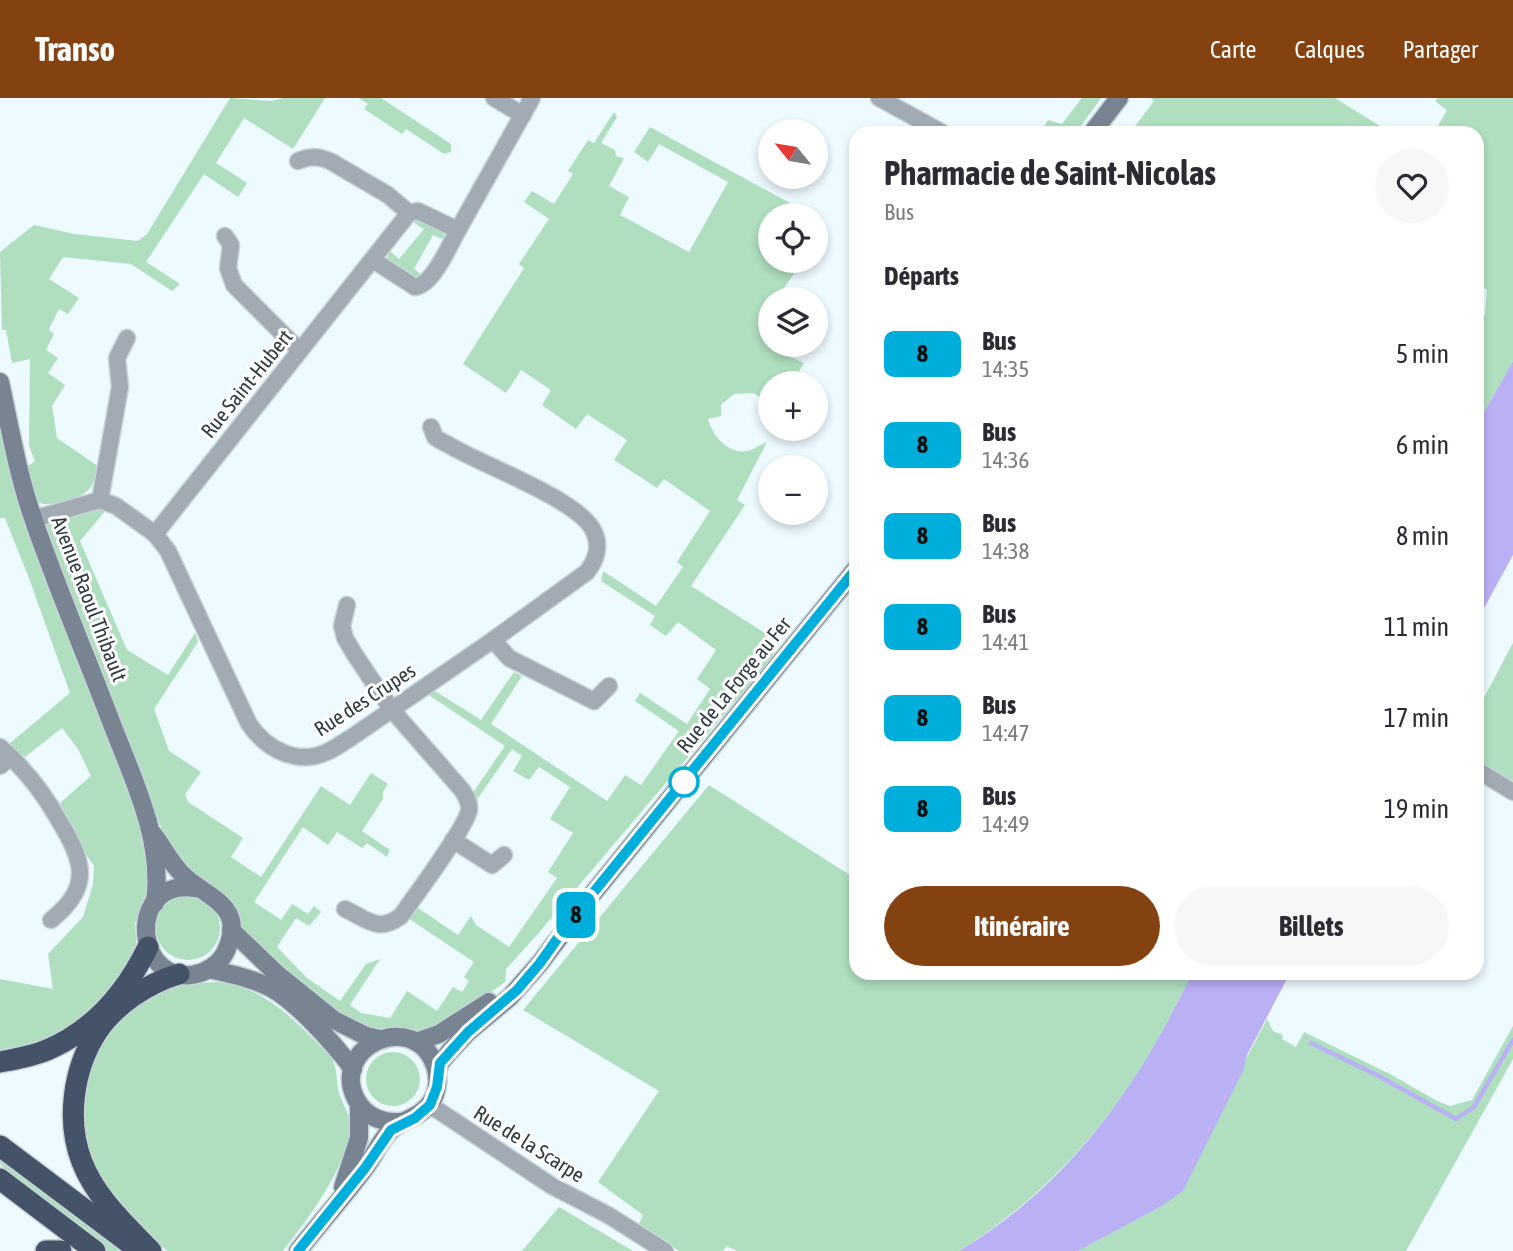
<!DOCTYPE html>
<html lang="fr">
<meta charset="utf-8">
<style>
body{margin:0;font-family:"Asap Condensed",sans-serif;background:#f7f7f7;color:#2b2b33;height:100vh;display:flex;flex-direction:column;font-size:26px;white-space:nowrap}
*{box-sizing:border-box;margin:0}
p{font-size:23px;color:#7c7c81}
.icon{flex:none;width:38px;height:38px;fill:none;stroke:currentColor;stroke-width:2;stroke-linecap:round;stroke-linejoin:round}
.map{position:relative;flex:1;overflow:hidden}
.sheet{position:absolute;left:849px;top:28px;width:635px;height:854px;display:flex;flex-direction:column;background:#fff;border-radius:21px;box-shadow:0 4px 10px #0003}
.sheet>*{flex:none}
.badge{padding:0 14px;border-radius:10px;font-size:24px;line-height:46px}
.needle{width:46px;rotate:300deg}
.tools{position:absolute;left:758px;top:21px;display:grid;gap:14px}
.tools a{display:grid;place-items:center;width:70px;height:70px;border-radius:50%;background:#fff;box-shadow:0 4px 10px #0003;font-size:35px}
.map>.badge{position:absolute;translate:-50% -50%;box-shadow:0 0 0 4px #fff}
h2{padding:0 35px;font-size:26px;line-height:63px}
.round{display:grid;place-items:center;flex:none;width:74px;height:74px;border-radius:37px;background:#f7f7f7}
.headline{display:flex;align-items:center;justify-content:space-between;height:119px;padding:0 35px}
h1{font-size:33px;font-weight:700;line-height:52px}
.action{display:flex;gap:14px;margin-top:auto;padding:14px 35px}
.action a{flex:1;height:80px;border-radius:42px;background:#854211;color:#fff;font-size:28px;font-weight:700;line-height:80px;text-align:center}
.action a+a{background:#f7f7f7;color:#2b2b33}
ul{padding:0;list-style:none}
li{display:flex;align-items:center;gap:21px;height:91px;padding:0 35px}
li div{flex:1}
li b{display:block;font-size:26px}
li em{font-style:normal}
li .badge{min-width:77px;font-weight:700;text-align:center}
header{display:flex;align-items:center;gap:42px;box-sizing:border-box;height:98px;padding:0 35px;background:#854211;color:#fff}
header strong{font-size:33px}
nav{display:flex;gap:38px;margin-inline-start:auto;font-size:24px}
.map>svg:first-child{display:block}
.green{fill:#afdfbe}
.water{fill:#bab0f4}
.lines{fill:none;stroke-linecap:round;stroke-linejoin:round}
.stream{stroke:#bab0f4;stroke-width:4.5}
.street-casing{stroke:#c7d4d9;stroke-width:19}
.secondary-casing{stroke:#c7d4d9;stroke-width:21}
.highway-casing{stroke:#c7d4d9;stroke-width:24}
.street{stroke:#a2aab4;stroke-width:16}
.secondary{stroke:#798493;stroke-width:18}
.highway{stroke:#445367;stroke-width:21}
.line-casing{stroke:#fff;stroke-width:16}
.line{stroke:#00aedc;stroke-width:10}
.stop-dot{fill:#fff;stroke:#00aedc;stroke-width:3.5}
.labels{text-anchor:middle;stroke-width:6;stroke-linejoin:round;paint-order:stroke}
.street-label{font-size:21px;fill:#303c41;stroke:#fff}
</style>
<header>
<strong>Transo</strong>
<nav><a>Carte</a><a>Calques</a><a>Partager</a></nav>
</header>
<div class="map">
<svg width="1513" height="1153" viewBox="0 0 1513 1153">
<rect width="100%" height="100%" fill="#edfaff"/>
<!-- green -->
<g class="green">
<path d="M230 0 271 3 284 0H325L293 51 244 20 216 65 247 85 238 99 204 76 146 164 180 186 172 193 131 166 63 159 49 181 79 200 68 216 59 211 49 231 54 236 46 252 58 260 48 275 65 287 52 308 57 340 98 368C96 377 94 388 86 394 76 402 48 410 37 404L26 370 35 363 29 348 30 261 12 265 6 232H2L0 154 34 127 74 136 138 143 147 136Z"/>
<polygon points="359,0 381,0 451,46 451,54 444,56 406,31 402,36 364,11 368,6"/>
<polygon points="1082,0 1101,0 1076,35 1040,35 1048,22 1062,26"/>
<polygon points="1151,0 1335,0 1391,35 1130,35 1154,3"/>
<polygon points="1438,0 1513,0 1513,263 1477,327 1477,223 1485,217 1487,192 1477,184 1477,35 1434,35 1447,12 1435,3"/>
<path d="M614 14 617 19 601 45 615 52 616 58 624 60 609 88 629 99 620 117 689 154 728 84 659 46 648 64 634 54 650 29 812 117H770V163H803L781 194 787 201H770V247H779L777 253 804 265 793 285H770V307L754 295 734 296 721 307V318L708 321C713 339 730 359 751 352 756 350 762 346 767 344L737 402 745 407 691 488 779 544 771 561 748 588 537 837 506 871 505 884 462 915 422 935 375 933 325 909 239 828 232 804 224 796 213 788 189 777 166 740 152 709 44 426 91 410 107 411 80 443 127 552 168 577 195 535 198 543 196 547 154 611 169 653 201 674 185 696 188 704 243 740 231 759 261 779 321 688 350 707 371 675 388 686 383 694V701L362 733 390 752 387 759 367 745 362 750 337 734 328 747 303 729 254 804 281 822 292 806 308 816 314 808 321 814 309 828 296 820 277 849 307 880 340 903 366 866 380 861 350 907 361 915 390 920 407 893 437 913 453 889 462 894 469 883 464 879 474 864 408 820 415 808 458 837 471 818 476 827 509 849 557 780 548 774 573 735 550 721 570 689 539 669 529 682 513 673 522 658 512 651 476 703 472 696 505 648 429 597 435 593 481 622 514 574 522 578 491 626 607 703 625 677 641 687 679 633 635 603 640 595 687 626 710 591 697 581 716 552 678 524 666 538 650 527 655 518 601 483 603 473 656 508 683 469 677 464 710 413 664 381 657 390 614 362 627 342 587 316 576 331 542 307 551 292 521 272 506 295 463 266 524 170 519 166 549 121 524 104 532 93 554 106 573 76 568 73 588 42 594 45Z"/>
<polygon points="417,120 443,131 445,142 433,137 414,171 423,178 416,181 392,168 387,160 390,153 399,161 424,131 413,124"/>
<polygon points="0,326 135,706 150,778 150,795 135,825 137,856 104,914 0,964 0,881 53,891 48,856 83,819 93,786 94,768 85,755 60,705 91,678 78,651 62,630 25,659 9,646 70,595 29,480 5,420 0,420"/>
<polygon points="1513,545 1513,683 1477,662 1477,613"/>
<path d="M709 687 856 781V875H1192C1136 993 1071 1082 959 1153H737L727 1148 723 1153H679L639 1126 643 1117 598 1084 659 993 523 912Z"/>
<circle cx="188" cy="830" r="32"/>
<path d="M217 884C267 889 298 926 331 959 338 971 336 982 339 995 342 1005 349 1015 350 1025 352 1063 306 1124 283 1153H167C139 1126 107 1100 92 1063 71 1012 87 955 125 917 131 911 138 902 145 898 167 886 193 885 217 884Z"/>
<polygon points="1267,921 1273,933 1283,937 1282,941 1296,949 1304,934 1390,976 1437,1003 1450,1008 1472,1002 1513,928 1513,961 1406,1153 1078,1153 1160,1109 1245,963"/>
<circle cx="393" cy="981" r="27"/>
<polygon points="0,1058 128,1153 108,1153 6,1076 8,1074 0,1066"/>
<polygon points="559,1109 633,1153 522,1153"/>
</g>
<!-- water -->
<g class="water">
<polygon points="1513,263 1513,457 1477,523 1477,327"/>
<path d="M1192 875H1290L1247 957 1243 973 1183 1093 1160 1109 1078 1153H959C1069 1087 1138 989 1192 875Z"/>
</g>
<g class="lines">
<!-- stream -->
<polyline class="stream" points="1311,945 1377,977 1456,1021 1474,1009 1513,942"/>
<!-- street casing -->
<g class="street-casing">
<g id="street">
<polyline points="494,0 523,17"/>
<polyline points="879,0 943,35"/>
<path d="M298 63C310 58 317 58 330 63L388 97 409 115"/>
<polyline points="458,132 532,0"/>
<polyline points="225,138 231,147 228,170 234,187 300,253"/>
<polyline points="100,402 120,289 117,260 127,240"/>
<path d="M33 421 100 402 116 408 155 436 168 453 249 626C266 651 297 668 327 654 336 650 344 644 352 639L493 542 587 474C596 462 601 449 594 434 581 402 481 367 449 347 445 345 438 342 435 339 434 338 432 330 431 329"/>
<path d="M155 436 409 115 418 113 458 132C449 148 433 187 415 189L373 162"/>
<polyline points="493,542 509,560 594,603 609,588"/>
<polyline points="0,649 11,659 0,668"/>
<path d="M11 659C30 678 44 696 57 719 82 761 95 787 51 822"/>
<polyline points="1477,672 1513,694"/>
<polyline points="453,742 492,767 504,757"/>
<path d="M345 811C368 822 378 835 401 818 414 799 466 730 469 712 470 704 466 698 462 692L392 612 355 557 345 540 342 528 347 507"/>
<polyline points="430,1007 552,1088 608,1117 665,1153"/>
</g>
</g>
<!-- secondary casing -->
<g class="secondary-casing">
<g id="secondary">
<polyline points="1092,35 1119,0"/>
<path d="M0 284C10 330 18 378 34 423 57 490 85 555 110 621 132 679 164 741 155 805"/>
<path d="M153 736C163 749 170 764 181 775 202 798 245 805 228 848 224 860 215 869 203 874 134 899 121 773 201 791"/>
<polyline points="231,832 277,876 334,922 366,938 380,941"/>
<path d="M209 871C230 876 252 880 271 890 297 904 335 947 353 971"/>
<polyline points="416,944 439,936 489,904"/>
<polyline points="437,974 440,965 451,952 468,934 510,899 540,865 586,804 856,471"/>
<polyline points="343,1089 359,1040 359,1007"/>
<path d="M298 1153C320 1125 344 1098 365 1070 374 1058 379 1045 389 1034 401 1021 421 1020 431 1004 438 994 439 979 435 968 415 909 327 949 357 1003 367 1020 384 1025 402 1024"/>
</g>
</g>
<!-- highway casing -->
<g class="highway-casing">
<g id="highway">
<path d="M0 964C16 961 33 958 47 952 94 932 126 894 148 849"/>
<polyline points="0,1048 133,1148"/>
<polyline points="0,1081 95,1153"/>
<polyline points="46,1153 61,1153"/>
<path d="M151 1153C125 1126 96 1100 82 1064 66 1023 73 971 97 934 115 907 148 885 179 876"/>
</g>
</g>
<!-- street -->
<use href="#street" class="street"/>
<!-- secondary -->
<use href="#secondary" class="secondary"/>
<!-- highway -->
<use href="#highway" class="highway"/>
</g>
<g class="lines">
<!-- line casing -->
<g class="line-casing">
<polyline id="line" points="298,1153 365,1070 391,1032 415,1020 430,1007 437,989 440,965 468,934 517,892 540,865 567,827 856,471"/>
</g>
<!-- line -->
<use href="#line" class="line"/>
</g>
<!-- markers -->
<circle class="stop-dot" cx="684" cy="684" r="14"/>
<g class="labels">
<!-- street labels -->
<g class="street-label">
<text transform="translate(247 286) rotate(-51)" y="7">Rue Saint-Hubert</text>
<text transform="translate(89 501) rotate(69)" y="7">Avenue Raoul Thibault</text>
<text transform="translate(734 587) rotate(-51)" y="7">Rue de La Forge au Fer</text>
<text transform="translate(365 602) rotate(-33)" y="7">Rue des Crupes</text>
<text transform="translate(529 1046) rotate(32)" y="7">Rue de la Scarpe</text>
</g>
</g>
</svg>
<div class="tools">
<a><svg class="needle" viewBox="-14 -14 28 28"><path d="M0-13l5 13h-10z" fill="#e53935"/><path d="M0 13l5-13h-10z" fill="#7c7c81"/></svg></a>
<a><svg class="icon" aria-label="locate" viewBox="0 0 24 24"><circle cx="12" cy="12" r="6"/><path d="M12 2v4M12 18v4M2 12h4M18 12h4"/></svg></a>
<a><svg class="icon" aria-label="layers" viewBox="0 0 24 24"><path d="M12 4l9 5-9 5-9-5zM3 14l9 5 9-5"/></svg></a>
<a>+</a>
<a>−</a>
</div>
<b class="badge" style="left:576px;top:817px;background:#00aedc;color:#111">8</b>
<section class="sheet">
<div class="headline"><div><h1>Pharmacie de Saint-Nicolas</h1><p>Bus</p></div><a class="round"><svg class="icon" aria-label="heart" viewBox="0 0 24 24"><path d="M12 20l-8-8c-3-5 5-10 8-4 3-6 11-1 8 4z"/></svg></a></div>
<h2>Départs</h2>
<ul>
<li><span class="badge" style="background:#00aedc;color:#111">8</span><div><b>Bus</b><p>14:35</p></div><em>5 min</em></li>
<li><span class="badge" style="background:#00aedc;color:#111">8</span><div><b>Bus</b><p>14:36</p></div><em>6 min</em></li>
<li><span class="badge" style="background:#00aedc;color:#111">8</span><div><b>Bus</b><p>14:38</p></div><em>8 min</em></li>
<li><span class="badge" style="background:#00aedc;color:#111">8</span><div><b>Bus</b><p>14:41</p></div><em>11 min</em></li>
<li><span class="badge" style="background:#00aedc;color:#111">8</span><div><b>Bus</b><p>14:47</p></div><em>17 min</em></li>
<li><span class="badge" style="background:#00aedc;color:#111">8</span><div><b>Bus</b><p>14:49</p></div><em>19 min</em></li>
</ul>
<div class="action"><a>Itinéraire</a><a>Billets</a></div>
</section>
</div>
